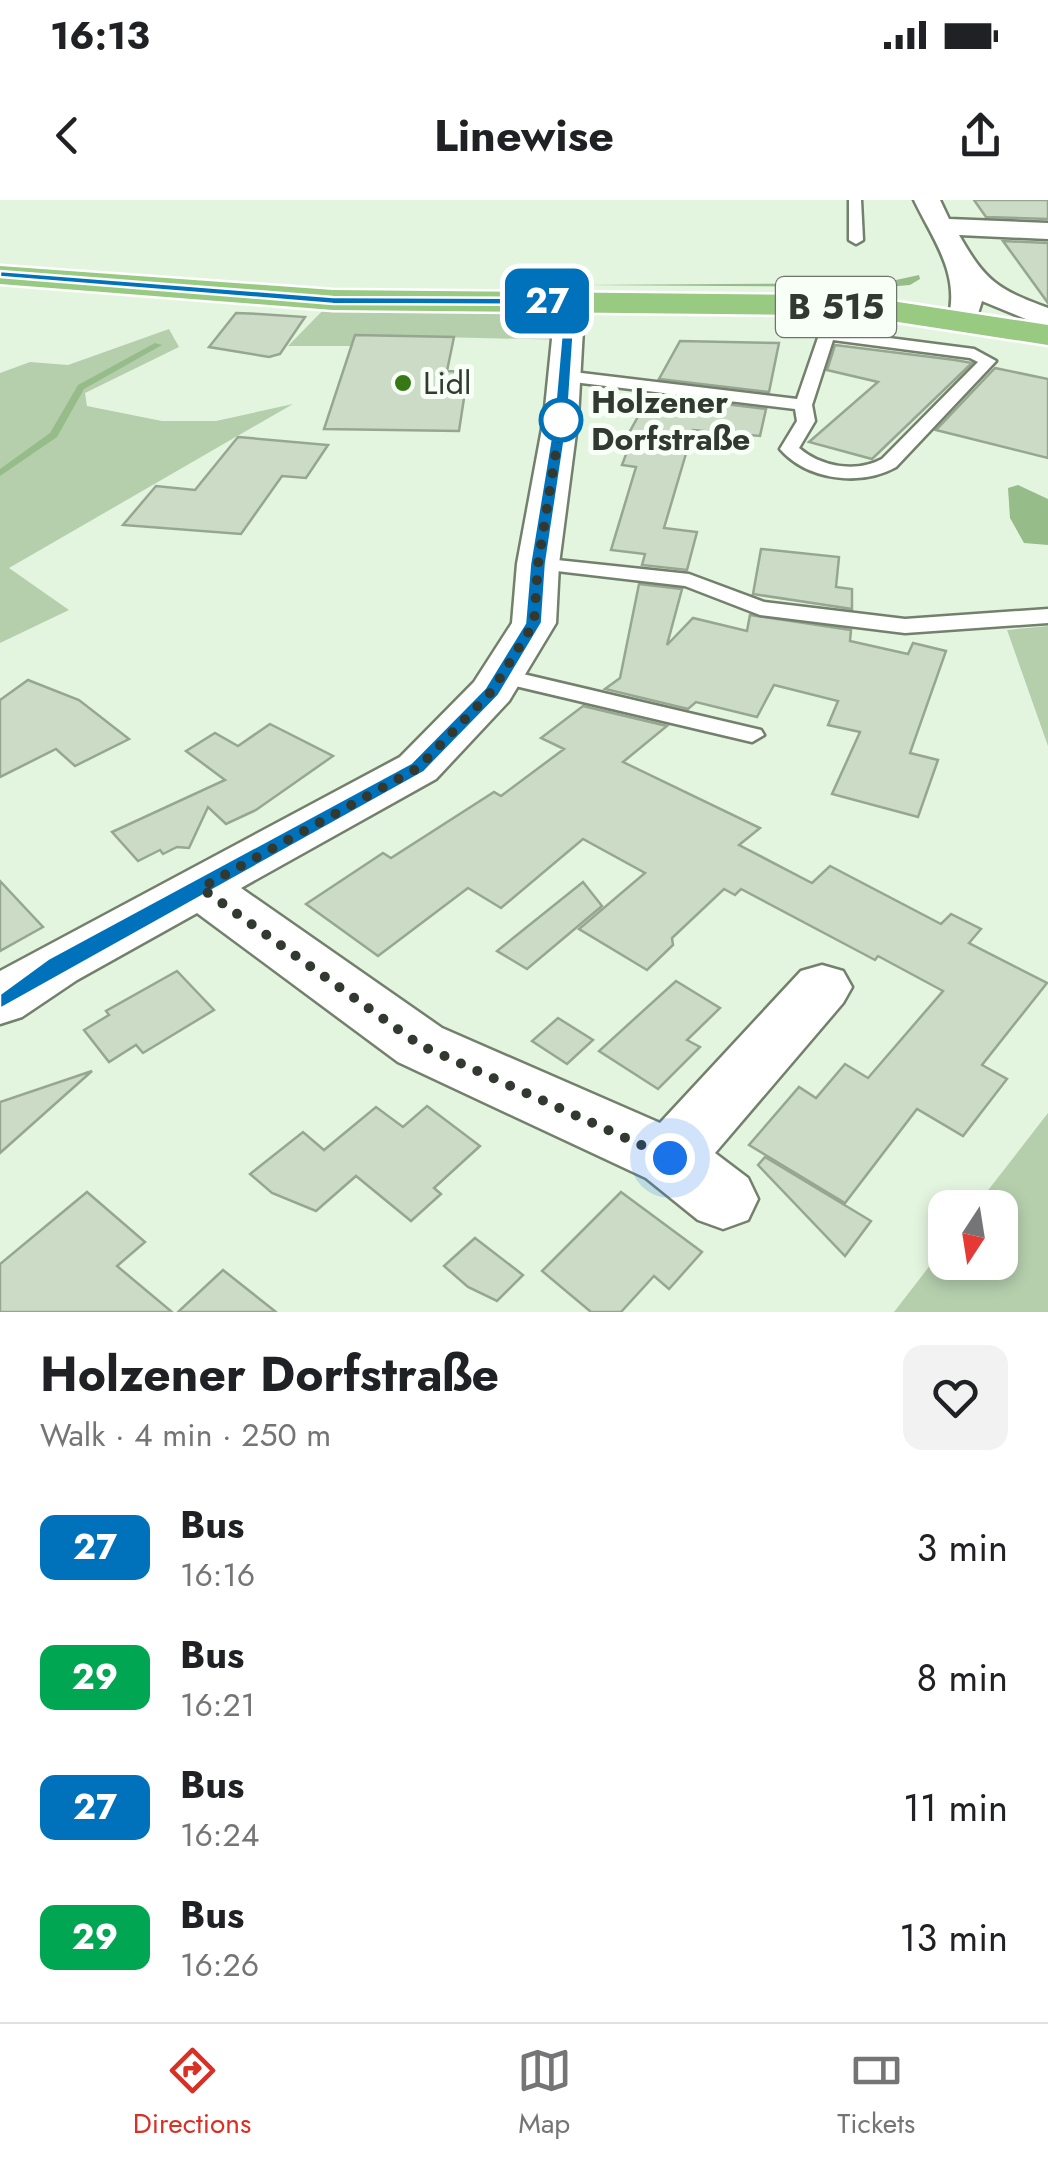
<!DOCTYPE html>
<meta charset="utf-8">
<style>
body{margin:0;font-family:Jost,sans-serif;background:#f2f2f2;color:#202124;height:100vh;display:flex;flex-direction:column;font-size:38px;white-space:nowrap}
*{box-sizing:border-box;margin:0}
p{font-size:32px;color:#757577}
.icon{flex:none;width:55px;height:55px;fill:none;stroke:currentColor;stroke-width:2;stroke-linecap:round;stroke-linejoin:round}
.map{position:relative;height:1112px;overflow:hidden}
.details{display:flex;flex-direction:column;background:#fff;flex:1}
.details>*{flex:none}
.badge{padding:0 20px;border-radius:15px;font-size:35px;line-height:65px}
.needle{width:65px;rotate:192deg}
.tools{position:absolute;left:928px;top:990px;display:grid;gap:20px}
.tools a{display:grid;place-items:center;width:90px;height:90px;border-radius:20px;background:#fff;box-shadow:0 5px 15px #0003;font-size:50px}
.you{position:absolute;width:50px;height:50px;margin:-25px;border:8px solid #fff;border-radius:50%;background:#1a73e8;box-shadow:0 0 0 15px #1a73e833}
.map>.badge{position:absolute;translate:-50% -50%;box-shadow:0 0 0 5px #fff}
.round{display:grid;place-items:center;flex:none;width:105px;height:105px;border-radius:20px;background:#f2f2f2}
.overview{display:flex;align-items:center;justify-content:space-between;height:170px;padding:0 40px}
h1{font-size:48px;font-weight:700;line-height:75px}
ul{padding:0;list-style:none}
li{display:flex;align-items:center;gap:30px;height:130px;padding:0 40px}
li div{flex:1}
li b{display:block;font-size:38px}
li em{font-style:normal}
li .badge{min-width:110px;font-weight:700;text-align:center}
.status{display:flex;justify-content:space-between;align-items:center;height:70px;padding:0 50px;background:#fff;direction:ltr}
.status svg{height:28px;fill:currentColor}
header{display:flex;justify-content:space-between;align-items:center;height:130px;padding:0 40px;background:#fff;font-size:45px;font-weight:700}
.tabs{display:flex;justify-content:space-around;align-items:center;height:140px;border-top:2px solid #e0e0e0;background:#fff;font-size:28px;color:#757577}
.tabs a{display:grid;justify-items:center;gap:5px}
.tabs .active{color:#d93025}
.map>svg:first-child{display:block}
.green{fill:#b5cfad}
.water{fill:#96bc89}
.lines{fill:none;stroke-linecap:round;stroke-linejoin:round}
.stream{fill:#96bc89;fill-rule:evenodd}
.building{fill:#cbdbc6;stroke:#96a691;stroke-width:2.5}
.lane-casing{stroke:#72806c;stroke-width:5}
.street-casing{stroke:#72806c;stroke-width:5}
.primary-casing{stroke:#fff;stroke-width:5}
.lane{fill:#fff;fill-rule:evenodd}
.street{fill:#fff;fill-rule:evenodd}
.primary{fill:#98ca82;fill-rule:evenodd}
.line{fill:#0072bc;stroke:#fff;stroke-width:2.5}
.walk{stroke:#323930;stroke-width:10;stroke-dasharray:0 18}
.poi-dot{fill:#377816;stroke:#f8fff6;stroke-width:4}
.stop-dot{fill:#fff;stroke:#0072bc;stroke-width:5}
.labels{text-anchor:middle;stroke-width:10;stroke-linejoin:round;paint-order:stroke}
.far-poi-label{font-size:32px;fill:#323930;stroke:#f8fff6;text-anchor:start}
.far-stop-label{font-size:32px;font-weight:bold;fill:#323930;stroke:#f8fff6;text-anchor:start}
.shield{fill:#f8fff6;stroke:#6d746b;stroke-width:2.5}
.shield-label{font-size:35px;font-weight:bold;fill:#323930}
</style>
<div class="status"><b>16:13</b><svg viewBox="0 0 49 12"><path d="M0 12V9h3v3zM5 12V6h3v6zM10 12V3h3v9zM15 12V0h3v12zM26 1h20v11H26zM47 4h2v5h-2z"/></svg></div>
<header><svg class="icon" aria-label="back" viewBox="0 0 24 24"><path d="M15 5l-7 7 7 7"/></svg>Linewise<svg class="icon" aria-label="share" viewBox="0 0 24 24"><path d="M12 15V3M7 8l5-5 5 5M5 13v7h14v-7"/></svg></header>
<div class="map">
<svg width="1048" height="1112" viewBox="0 0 1048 1112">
<rect width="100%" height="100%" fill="#e4f5df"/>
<!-- green -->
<g class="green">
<polygon points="333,100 575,102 568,140 356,135 351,146 288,146"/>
<polygon points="169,129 179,147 85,193 87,206 162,221 216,221 293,204 9,368 69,410 0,443 0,173 30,162 68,165"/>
<polygon points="1048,426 1048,546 1007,430"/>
<polygon points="1048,913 1048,1112 894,1112 945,1046 945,1062 1000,1062 1000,1008 975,1007"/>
</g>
<!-- water -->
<g class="water">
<polygon points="919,75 920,79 910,85 886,87 581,85 882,83"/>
<polygon points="1018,285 1048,299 1048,345 1024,343 1010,318 1008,288"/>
</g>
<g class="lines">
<!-- stream -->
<polygon class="stream" points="155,143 162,145 84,189 57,237 0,276 0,269 50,233 78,185"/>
</g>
<!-- building -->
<g class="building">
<polygon points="974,0 1048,0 1048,19 986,17"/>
<polygon points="1003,41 1048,43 1048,103"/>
<polygon points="236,113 259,114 305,117 280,154 269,157 209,147"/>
<polygon points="355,135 454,137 447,171 468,172 459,231 324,229"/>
<polygon points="680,141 779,143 769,192 659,179"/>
<polygon points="835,145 955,160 972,163 872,259 809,242 878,182 827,170"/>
<polygon points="995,168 1048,179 1048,258 936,230"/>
<polygon points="650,195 766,209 760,236 693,230 664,328 697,332 687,370 642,365 645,354 611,350 636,267 622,265 631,241 625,240"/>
<polygon points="238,237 328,245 306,278 282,276 241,334 123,325 156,286 195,290"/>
<polygon points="761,349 839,357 836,387 852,389 852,409 753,394"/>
<polygon points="639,384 682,389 667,445 693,418 747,431 750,415 851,430 850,441 908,454 913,443 946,451 910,553 938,560 918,617 832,594 860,532 828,525 838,501 774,485 757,517 696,502 688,509 605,489 620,478"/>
<polygon points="28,480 79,500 129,539 75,566 56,549 0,577 0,500"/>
<polygon points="583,506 667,526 623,562 760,628 739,645 812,683 830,666 941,724 951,714 981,729 969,743 1047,783 982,865 1007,879 963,936 917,909 845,1003 749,945 799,887 816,898 845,864 868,878 943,791 878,756 875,760 741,689 735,695 724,689 672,738 673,745 647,770 579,729 645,673 583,639 501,708 468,688 378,756 306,704 383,653 391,658 494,592 501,596 564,549 541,538"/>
<polygon points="270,524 333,556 256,610 226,624 208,607 189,648 177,647 163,654 160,650 138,661 112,632 225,580 186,551 215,533 238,546"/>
<polygon points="0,681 43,727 0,751"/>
<polygon points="583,682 602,706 527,769 497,751"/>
<polygon points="177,771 214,810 143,853 136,845 109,862 84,830 109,815 106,811"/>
<polygon points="676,781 720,808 687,840 700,847 658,889 599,851"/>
<polygon points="558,818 593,840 567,864 532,841"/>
<polygon points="92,871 0,953 0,902"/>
<polygon points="427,906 480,946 434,988 441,994 411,1021 356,976 316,1011 272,993 250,974 303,932 324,950 376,907 403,927"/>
<polygon points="765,957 871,1021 845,1056 758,965"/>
<polygon points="87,992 145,1042 117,1066 172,1112 0,1112 0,1064"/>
<polygon points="621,992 702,1052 669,1089 654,1076 621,1112 591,1112 542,1071"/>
<polygon points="475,1038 523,1075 497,1101 468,1087 444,1066"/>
<polygon points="223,1070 276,1112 178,1112"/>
</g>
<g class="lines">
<!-- lane casing -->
<g class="lane-casing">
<g id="lane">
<polygon points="849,0 861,0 863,40 856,44 849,40"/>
<path d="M827 130 974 149 996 161 896 267C860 287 807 280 780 249L797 221 795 209 565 181 557 176 565 171 797 199 819 135ZM833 140 970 158 978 162 882 259C856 273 821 267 799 248L815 221 812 205Z"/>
<polygon points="538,358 689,374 764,402 905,419 1048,409 1048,423 905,433 760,415 685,386 531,368 528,364 531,360"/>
<polygon points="502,469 761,530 764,535 752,542 494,481 490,476"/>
</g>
</g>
<!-- street casing -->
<g class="street-casing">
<g id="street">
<path d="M914 0H940L949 19 1048 23V39L959 35C986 82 997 89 1048 108V128L982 101 974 126H952L948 120C961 74 932 38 914 0Z"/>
<polygon points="575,93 585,96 590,102 583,129 578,218 559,364 556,423 509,501 436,579 241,688 442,828 660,923 801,771 822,765 843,771 852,787 843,803 715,953 748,978 758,999 748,1020 723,1029 698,1020 646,978 398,862 197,713 77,780 22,817 0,824 0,771 400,557 474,482 512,423 517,364 544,218 553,129 565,96"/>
</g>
</g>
<!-- primary casing -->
<g class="primary-casing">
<polygon id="primary" points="0,66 333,90 810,95 885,100 1048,125 1048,145 885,120 810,115 333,110 0,84"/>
</g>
<!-- lane -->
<use href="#lane" class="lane"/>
<!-- street -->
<use href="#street" class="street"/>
<!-- primary -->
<use href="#primary" class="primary"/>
</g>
<!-- line -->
<polygon class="line" points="0,71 333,97 576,98 581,102 574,129 568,218 546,364 542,423 499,495 424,572 0,809 0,794 48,759 411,563 485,488 525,423 530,364 554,218 562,129 569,105 333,104 0,77"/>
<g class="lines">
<!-- walk -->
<polyline class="walk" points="561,220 538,364 534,423 492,491 418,568 201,688 420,845 670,958"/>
</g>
<!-- markers -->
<circle class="poi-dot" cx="403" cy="183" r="10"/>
<circle class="stop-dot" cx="561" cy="220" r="20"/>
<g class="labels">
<!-- far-poi labels -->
<g class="far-poi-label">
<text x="423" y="194">Lidl</text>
</g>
<!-- far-stop labels -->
<g class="far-stop-label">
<text x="591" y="213">Holzener<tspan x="591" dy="37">Dorfstraße</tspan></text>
</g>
<!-- shield labels -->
<rect class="shield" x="776" y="77" width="120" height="60" rx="8"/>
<g class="shield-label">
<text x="836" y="119">B 515</text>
</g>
</g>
</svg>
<div class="tools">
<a><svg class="needle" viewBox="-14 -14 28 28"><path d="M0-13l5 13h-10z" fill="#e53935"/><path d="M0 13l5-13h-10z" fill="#757577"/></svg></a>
</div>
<div class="you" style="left:670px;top:958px"></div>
<b class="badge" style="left:547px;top:101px;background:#0072bc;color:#fff">27</b>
</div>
<section class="details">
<div class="overview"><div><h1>Holzener Dorfstraße</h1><p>Walk · 4 min · 250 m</p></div><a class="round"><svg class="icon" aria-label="heart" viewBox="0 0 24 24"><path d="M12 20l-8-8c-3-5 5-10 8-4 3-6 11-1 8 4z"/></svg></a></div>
<ul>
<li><span class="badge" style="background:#0072bc;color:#fff">27</span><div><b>Bus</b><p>16:16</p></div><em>3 min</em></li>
<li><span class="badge" style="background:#00a651;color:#fff">29</span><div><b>Bus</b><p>16:21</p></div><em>8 min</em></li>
<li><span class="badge" style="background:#0072bc;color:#fff">27</span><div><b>Bus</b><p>16:24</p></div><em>11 min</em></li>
<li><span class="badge" style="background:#00a651;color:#fff">29</span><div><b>Bus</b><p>16:26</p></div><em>13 min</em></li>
</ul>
</section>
<nav class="tabs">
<a class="active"><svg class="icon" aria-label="directions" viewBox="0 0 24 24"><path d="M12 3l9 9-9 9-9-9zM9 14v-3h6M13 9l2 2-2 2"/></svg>Directions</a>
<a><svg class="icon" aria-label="map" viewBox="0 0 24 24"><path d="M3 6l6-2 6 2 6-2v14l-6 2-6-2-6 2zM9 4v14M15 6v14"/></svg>Map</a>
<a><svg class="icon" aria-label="tickets" viewBox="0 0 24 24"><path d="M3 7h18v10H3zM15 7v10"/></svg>Tickets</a>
</nav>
